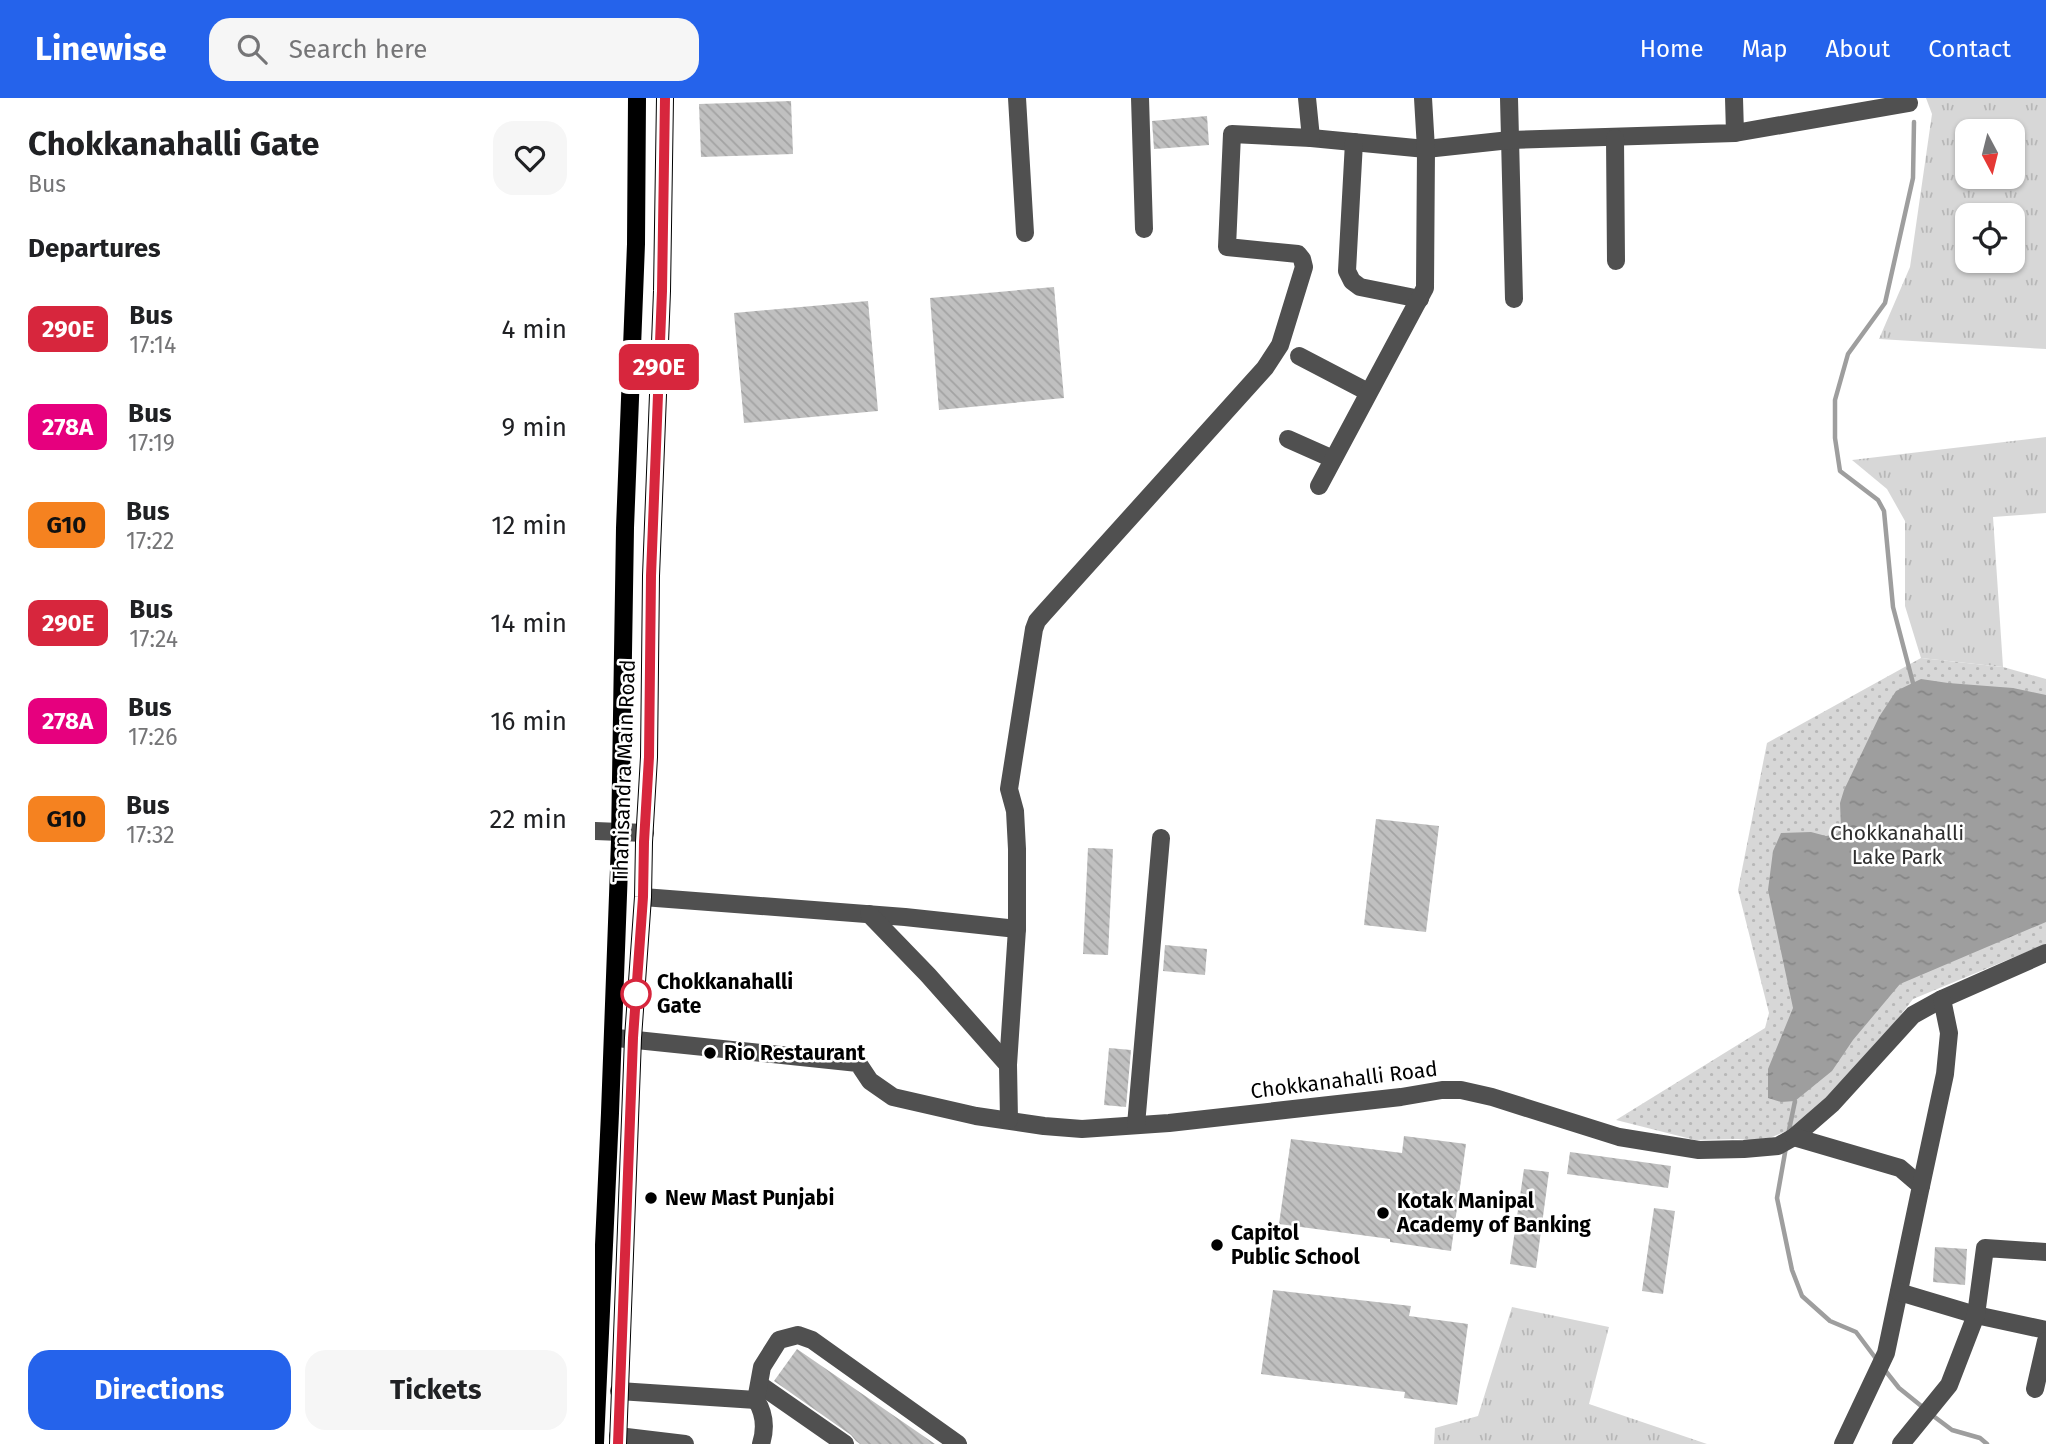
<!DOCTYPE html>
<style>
body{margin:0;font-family:"Fira Sans",sans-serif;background:#f6f6f6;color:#202124;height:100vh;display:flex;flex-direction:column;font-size:26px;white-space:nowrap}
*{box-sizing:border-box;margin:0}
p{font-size:23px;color:#757577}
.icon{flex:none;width:38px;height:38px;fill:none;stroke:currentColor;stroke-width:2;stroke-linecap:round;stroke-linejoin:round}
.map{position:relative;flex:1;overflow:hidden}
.drawer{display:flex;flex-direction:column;background:#fff;width:595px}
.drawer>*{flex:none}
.badge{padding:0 14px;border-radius:10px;font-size:24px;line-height:46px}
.needle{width:46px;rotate:173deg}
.controls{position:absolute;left:1360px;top:21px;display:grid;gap:14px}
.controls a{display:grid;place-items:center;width:70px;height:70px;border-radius:14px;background:#fff;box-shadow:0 2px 5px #0004;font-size:35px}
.map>.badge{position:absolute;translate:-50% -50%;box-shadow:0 0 0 4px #fff}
h2{padding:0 28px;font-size:26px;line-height:63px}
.round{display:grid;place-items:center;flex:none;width:74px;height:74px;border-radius:21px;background:#f6f6f6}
.head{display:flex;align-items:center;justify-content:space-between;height:119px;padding:0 28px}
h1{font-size:33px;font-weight:700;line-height:52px}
.cta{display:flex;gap:14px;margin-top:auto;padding:14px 28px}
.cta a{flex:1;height:80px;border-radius:21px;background:#2563eb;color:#fff;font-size:28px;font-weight:700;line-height:80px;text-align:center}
.cta a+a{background:#f6f6f6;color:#202124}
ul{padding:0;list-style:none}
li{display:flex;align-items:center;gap:21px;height:98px;padding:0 28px}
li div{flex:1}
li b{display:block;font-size:26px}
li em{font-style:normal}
li .badge{min-width:77px;font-weight:700;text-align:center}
header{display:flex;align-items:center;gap:42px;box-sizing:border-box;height:98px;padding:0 35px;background:#2563eb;color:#fff}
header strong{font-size:33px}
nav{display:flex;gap:38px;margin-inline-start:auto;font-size:24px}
.search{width:490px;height:63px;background:#f6f6f6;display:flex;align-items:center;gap:18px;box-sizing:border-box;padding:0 24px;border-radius:21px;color:#757577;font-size:26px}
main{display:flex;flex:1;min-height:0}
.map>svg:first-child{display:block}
.grass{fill:url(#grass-tufts);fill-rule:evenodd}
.park{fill:url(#park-dots)}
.water{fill:url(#water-ripples)}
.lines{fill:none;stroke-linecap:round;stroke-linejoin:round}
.stream{stroke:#9e9e9e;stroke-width:4.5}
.building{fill:url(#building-back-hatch)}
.minor{stroke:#505050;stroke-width:18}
.major{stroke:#000;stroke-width:18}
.line-casing{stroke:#fff;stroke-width:16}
.line{stroke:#d7263d;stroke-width:10}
.stop-dot{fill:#fff;stroke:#d7263d;stroke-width:3.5}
.poi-dot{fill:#000;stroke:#fff;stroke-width:2.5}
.labels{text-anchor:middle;stroke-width:5;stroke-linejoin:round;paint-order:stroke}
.street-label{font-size:21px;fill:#000;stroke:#fff}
.park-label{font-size:21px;fill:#2e2e2e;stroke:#fff}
.stop-label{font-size:21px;font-weight:bold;fill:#000;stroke:#fff;text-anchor:start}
.poi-label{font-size:21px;font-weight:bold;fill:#000;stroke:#fff;text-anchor:start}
</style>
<header>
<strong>Linewise</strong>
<div class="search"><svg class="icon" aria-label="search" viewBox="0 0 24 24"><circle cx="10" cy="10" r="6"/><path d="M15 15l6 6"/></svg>Search here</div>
<nav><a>Home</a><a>Map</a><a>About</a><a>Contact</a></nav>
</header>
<main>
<section class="drawer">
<div class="head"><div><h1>Chokkanahalli Gate</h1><p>Bus</p></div><a class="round"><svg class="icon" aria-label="heart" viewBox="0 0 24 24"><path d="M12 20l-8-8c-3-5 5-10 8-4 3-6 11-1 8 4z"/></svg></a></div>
<h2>Departures</h2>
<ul>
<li><span class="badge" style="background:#d7263d;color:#fff">290E</span><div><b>Bus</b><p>17:14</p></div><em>4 min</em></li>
<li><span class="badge" style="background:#e6007e;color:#fff">278A</span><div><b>Bus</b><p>17:19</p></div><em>9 min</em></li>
<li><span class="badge" style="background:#f58220;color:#111">G10</span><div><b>Bus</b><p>17:22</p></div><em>12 min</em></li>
<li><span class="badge" style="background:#d7263d;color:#fff">290E</span><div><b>Bus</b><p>17:24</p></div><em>14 min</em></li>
<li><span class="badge" style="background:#e6007e;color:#fff">278A</span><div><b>Bus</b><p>17:26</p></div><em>16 min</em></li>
<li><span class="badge" style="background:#f58220;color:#111">G10</span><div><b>Bus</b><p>17:32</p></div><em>22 min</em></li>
</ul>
<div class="cta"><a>Directions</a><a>Tickets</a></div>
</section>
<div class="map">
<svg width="1451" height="1346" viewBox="0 0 1451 1346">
<defs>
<pattern id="grass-tufts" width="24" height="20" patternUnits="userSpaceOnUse" patternTransform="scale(1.75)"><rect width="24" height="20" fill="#d7d7d7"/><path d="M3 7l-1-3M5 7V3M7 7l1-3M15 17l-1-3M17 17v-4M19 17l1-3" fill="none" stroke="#b7b7b7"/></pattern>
<pattern id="park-dots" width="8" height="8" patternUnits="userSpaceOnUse" patternTransform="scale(1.75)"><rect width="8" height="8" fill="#d7d7d7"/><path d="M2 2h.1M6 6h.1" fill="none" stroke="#b7b7b7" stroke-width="1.8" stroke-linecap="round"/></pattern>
<pattern id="water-ripples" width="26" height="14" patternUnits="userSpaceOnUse" patternTransform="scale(1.75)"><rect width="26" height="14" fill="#9e9e9e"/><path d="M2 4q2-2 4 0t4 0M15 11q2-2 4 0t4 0" fill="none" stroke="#868686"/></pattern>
<pattern id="building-back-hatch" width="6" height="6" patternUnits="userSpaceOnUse" patternTransform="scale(1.75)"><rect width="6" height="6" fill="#c0c0c0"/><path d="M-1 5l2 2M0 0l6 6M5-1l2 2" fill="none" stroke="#a3a3a3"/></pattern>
</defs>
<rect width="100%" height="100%" fill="#fff"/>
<!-- grass -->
<g class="grass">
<path d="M1331 0H1451V251L1284 241 1315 169 1337 16ZM1372 33H1418V79H1372ZM1372 117H1418V163H1372Z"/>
<polygon points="1451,339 1451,415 1398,419 1408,569 1326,560 1310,508 1310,423 1292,391 1257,362"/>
<polygon points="917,1209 1014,1229 994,1306 1112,1346 839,1346 840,1330 883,1318"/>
</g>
<!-- park -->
<polygon class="park" points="1326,560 1408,569 1451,581 1451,846 1318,901 1262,973 1204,1028 1167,1043 1143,1041 1100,1042 1021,1022 1170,930 1174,915 1143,792 1172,645"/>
<!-- water -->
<polygon class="water" points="1326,581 1353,585 1418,590 1451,597 1451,824 1305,886 1258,942 1237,973 1200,1003 1186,1004 1173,1000 1173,971 1198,910 1173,792 1178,753 1186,735 1216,734 1231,738 1242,736 1246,730 1245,705 1249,692 1284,619 1301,593"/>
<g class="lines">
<!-- stream -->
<g class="stream">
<polyline points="1318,585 1298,509 1289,413 1283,402 1245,373 1240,340 1240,302 1253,256 1290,205 1318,80 1319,24"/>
<polyline points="1193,1037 1200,1003"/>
<polyline points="1191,1049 1182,1100 1197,1172 1207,1198 1235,1223 1261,1234 1282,1262"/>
<polyline points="1289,1271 1304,1290 1330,1311"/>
<polyline points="1337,1317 1357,1332 1385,1340 1392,1346"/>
</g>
</g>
<!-- building -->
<g class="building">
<polygon points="196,3 198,56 106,59 104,6"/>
<polygon points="612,18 614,47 559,51 557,23"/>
<polygon points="459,189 469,300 344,312 335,200"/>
<polygon points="273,203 283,313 149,325 139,215"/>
<polygon points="781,721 844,728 831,834 769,827"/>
<polygon points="493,750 518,751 513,857 488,856"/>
<polygon points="570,847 612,851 610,877 568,873"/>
<polygon points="514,950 536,952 531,1009 509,1007"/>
<polygon points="809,1038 871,1046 856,1153 795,1144 795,1141 684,1126 696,1041 807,1055"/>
<polygon points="975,1054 1076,1068 1073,1090 972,1076"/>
<polygon points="929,1071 954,1074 941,1170 915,1166"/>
<polygon points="1059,1110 1080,1113 1068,1196 1047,1193"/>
<polygon points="1340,1149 1372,1151 1370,1187 1338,1184"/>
<polygon points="678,1192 816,1208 814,1218 873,1226 862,1307 809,1300 810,1294 666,1276"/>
<polygon points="202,1251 340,1346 265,1346 261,1343 256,1337 179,1283"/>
</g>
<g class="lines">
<!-- minor -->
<g class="minor">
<polyline points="422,0 430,135"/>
<polyline points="545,0 549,131"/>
<polyline points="914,0 919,201"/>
<polyline points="1140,35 1314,5"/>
<polyline points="716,40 831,51 915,42 1140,35 1139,0"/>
<polyline points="1020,40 1021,163"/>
<polyline points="759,44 752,173 757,183 765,189 825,201"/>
<polyline points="704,258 773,294"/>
<polyline points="693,341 738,361"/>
<polyline points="724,388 830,190 831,51 828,0"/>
<polyline points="0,733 50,735"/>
<polyline points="48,799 310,819 422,831"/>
<polyline points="274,816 333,877 413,967"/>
<polyline points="22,940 263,965 275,983 298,999 381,1018 449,1028 487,1031 574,1025 806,999 847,992 866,992 897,999 1024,1039 1104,1052 1149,1051 1183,1048 1199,1039 1237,1006 1318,917 1347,901 1451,855"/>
<polyline points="414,1022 413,967 422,831 422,751 420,713 414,691 439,531 442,523 449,515 670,270 685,247 709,169 707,161 703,156 632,149 637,36 716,40 712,0"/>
<polyline points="541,1027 566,740"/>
<polyline points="1199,1039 1305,1070 1326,1088 1291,1255 1248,1346"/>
<polyline points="1326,1088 1350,976 1354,935 1347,901"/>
<polyline points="1304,1194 1381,1217 1451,1232"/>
<polyline points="165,1287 250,1346"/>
<polyline points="1440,1291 1451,1243"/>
<polyline points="24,1293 161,1302"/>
<polyline points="23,1338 90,1346"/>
<path d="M166 1346C171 1330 170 1316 161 1302L167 1269 184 1242 203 1237 217 1242 363 1346"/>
<polyline points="1306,1346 1354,1287 1381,1217 1390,1150 1451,1154"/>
</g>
<!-- major -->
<g class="major">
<polyline points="0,1345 15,1015 25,743 30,430 41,146 42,0"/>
<polyline points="23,1346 38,940 48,799 49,744 54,659 56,478 67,193 70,0"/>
</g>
</g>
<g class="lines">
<!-- line casing -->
<g class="line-casing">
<polyline id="line" points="23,1346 38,940 48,799 49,744 54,659 56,478 67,193 70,0"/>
</g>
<!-- line -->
<use href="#line" class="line"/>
</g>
<!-- markers -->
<circle class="stop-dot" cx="41" cy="896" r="14"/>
<g class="poi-dot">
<circle cx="115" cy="955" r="7"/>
<circle cx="56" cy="1100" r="7"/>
<circle cx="788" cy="1115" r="7"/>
<circle cx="622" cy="1147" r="7"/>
</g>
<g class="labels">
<!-- street labels -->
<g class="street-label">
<text transform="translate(29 673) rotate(-88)" y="7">Thanisandra Main Road</text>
<text transform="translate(749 982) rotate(-7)" y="7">Chokkanahalli Road</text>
</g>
<!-- park labels -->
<g class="park-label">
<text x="1302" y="742">Chokkanahalli<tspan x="1302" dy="24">Lake Park</tspan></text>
</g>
<!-- stop labels -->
<g class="stop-label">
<text x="62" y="891">Chokkanahalli<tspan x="62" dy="24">Gate</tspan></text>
</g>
<!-- poi labels -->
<g class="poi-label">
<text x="129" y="962">Rio Restaurant</text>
<text x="70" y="1107">New Mast Punjabi</text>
<text x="802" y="1110">Kotak Manipal<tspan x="802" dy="24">Academy of Banking</tspan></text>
<text x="636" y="1142">Capitol<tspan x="636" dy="24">Public School</tspan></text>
</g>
</g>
</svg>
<div class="controls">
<a><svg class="needle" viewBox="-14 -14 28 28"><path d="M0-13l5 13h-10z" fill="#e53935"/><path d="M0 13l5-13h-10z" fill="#757577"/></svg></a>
<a><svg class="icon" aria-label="locate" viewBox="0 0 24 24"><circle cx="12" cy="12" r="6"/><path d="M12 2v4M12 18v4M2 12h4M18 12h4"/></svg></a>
</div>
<b class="badge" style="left:64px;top:269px;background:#d7263d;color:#fff">290E</b>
</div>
</main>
